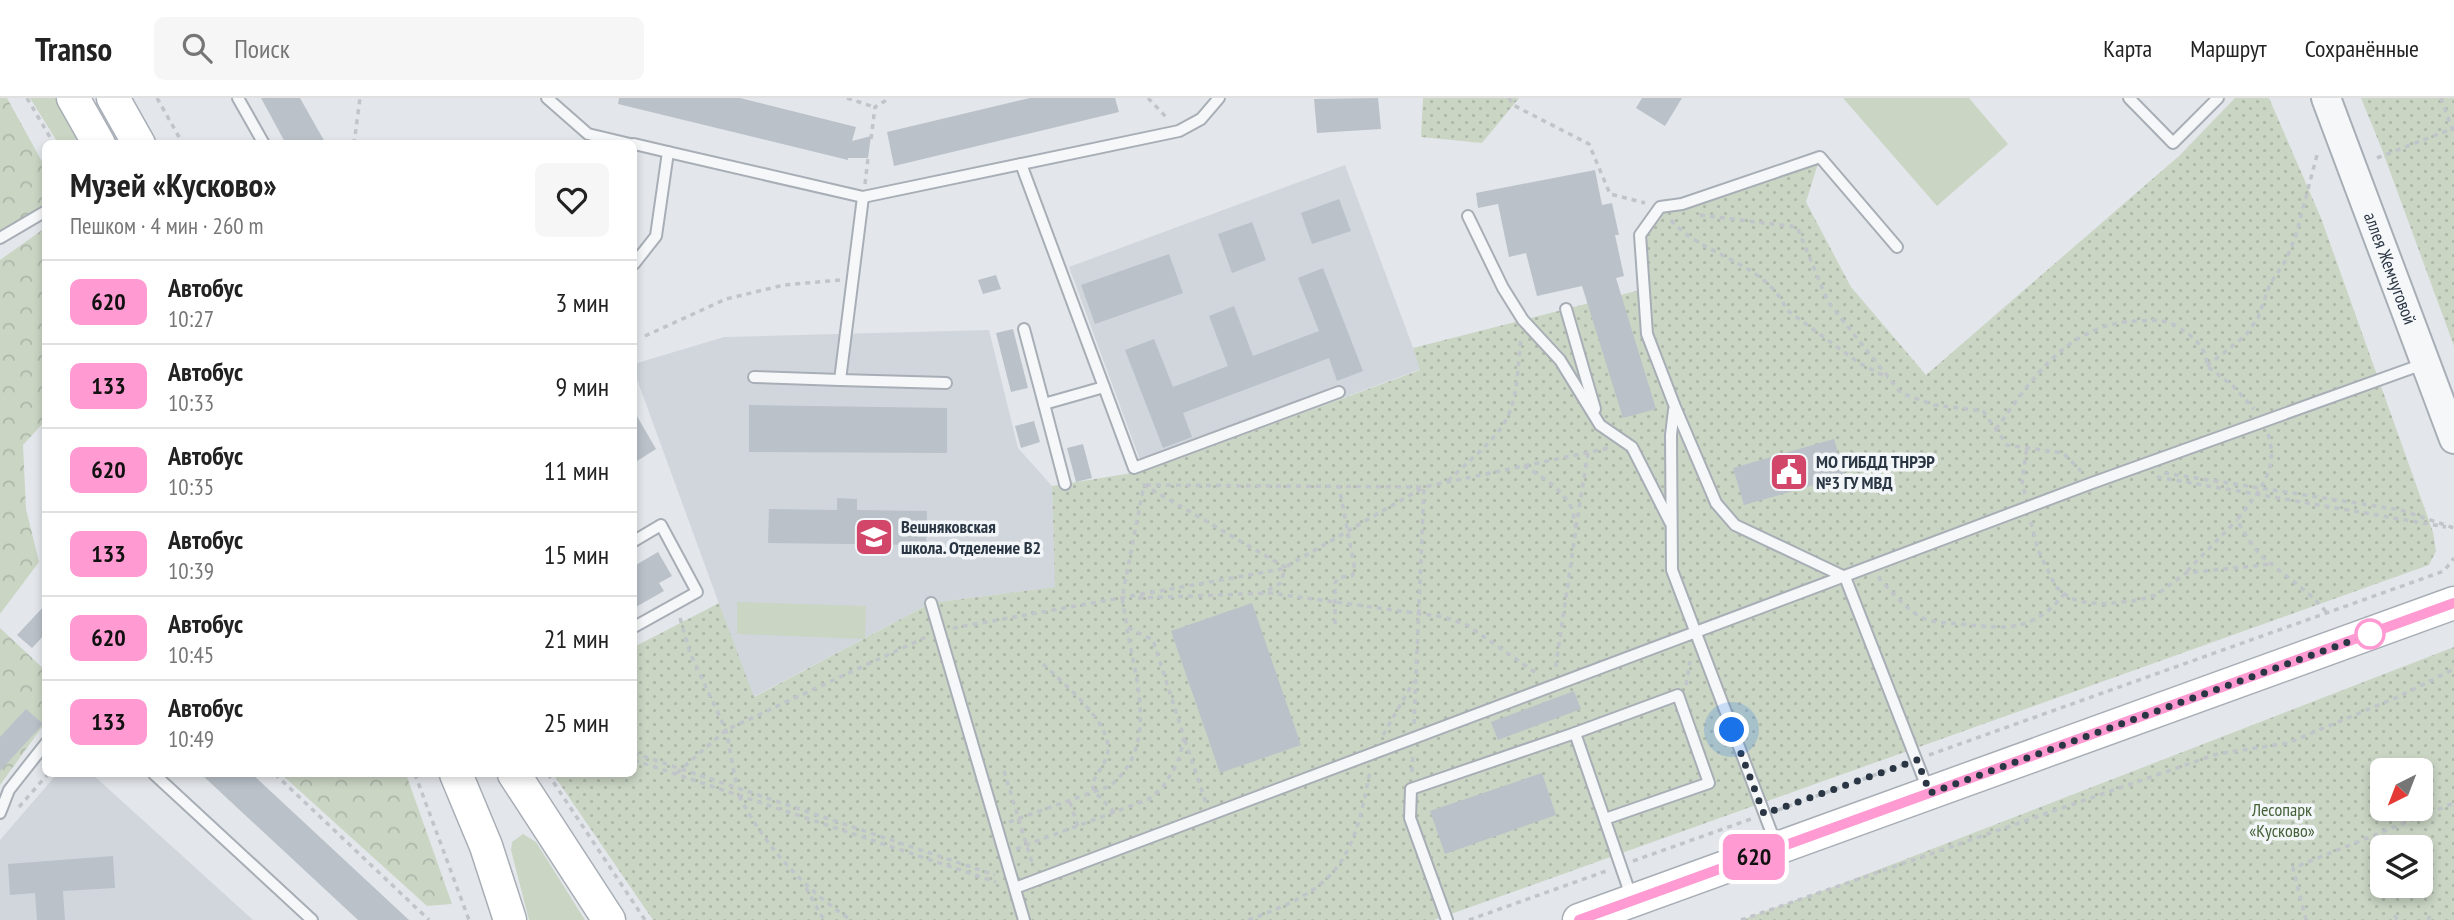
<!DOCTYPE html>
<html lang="ru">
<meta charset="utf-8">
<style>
body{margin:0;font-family:"PT Sans Narrow",sans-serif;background:#f6f6f6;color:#222;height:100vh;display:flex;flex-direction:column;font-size:26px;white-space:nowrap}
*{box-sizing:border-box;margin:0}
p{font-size:23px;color:#767676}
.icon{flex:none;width:38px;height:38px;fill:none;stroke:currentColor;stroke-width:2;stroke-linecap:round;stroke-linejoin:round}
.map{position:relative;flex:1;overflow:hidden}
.drawer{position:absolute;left:42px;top:42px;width:595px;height:637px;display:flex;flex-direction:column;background:#fff;border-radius:10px;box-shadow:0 4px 10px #0003}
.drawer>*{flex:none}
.badge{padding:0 14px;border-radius:10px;font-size:24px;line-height:46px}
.needle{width:46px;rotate:222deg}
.buttons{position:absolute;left:2370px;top:660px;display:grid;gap:14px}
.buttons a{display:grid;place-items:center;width:63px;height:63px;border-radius:10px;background:#fff;box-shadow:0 4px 10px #0003;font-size:35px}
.you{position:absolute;width:35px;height:35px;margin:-18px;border:5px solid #fff;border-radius:50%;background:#1a73e8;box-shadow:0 0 0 10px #1a73e833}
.map>.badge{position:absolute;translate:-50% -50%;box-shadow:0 0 0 4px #fff}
.round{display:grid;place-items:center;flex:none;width:74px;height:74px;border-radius:10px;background:#f6f6f6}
.overview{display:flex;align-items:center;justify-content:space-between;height:119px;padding:0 28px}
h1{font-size:33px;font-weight:600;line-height:52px}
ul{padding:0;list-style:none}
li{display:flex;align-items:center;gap:21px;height:84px;padding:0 28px;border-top:2px solid #e0e0e0}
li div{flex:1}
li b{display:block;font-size:26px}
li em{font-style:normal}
li .badge{min-width:77px;font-weight:700;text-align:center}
header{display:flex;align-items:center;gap:42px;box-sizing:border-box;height:98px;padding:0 35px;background:#fff;border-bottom:2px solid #e0e0e0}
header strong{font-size:33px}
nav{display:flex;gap:38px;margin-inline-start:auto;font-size:24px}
.search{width:490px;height:63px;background:#f6f6f6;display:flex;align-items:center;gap:18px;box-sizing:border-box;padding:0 24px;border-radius:10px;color:#767676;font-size:26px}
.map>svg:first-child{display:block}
.built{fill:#d1d6dd}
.grass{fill:#cad5c4}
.forest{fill:url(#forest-crowns)}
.park{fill:url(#park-dots);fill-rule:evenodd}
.building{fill:#bac1c9}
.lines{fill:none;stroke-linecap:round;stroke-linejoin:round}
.service-casing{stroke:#a8aeb6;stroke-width:14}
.tertiary-casing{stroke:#a8aeb6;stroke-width:32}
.secondary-casing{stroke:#a8aeb6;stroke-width:35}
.path{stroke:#c1c5ca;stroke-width:3.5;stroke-dasharray:5 5;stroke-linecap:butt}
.service{stroke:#f6f7f9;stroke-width:10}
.tertiary{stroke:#f6f7f9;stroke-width:28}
.secondary{stroke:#fff;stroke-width:32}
.line-casing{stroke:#fff;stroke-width:16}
.line{stroke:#ff9ad2;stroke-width:10}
.walk{stroke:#2a3644;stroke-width:7;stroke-dasharray:0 12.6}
.stop-dot{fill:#fff;stroke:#ff9ad2;stroke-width:3.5}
.labels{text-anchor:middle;stroke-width:7;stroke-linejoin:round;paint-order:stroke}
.street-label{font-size:18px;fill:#2a3644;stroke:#f3f6f8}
.poi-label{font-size:18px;font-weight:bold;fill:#2a3644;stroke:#f3f6f8;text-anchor:start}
.park-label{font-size:18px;fill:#436037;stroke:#f3f6f8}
</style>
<header>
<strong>Transo</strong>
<div class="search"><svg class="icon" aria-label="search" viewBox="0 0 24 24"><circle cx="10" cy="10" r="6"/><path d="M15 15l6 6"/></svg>Поиск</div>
<nav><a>Карта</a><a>Маршрут</a><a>Сохранённые</a></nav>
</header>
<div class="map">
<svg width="2454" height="822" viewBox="0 0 2454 822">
<defs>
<pattern id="forest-crowns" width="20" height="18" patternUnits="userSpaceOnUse" patternTransform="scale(1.75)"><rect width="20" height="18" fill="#cad5c4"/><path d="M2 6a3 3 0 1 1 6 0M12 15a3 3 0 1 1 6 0" fill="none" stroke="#aeb7aa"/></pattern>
<pattern id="park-dots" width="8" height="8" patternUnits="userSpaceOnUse" patternTransform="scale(1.75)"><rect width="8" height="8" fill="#cad5c4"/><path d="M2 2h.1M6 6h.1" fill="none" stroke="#aeb7aa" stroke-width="1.8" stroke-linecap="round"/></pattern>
</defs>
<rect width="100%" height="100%" fill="#e3e7eb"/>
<!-- built -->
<g class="built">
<polygon points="1345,67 1421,271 1144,373 1069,169"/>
<polygon points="989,232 1018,350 1052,388 1056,489 931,505 753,599 634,273 634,266 724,239"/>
<polygon points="57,676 92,676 253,822 0,822 0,742"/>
</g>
<!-- grass -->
<g class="grass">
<polygon points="30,0 56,0 82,45 58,45"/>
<polygon points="1843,0 1969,0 2008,46 1937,108"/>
<polygon points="737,504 866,508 865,541 737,536"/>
<polygon points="523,736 536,744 585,822 529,822 511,752 512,744"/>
</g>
<!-- forest -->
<g class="forest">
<polygon points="0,0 7,0 45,69 45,105 0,138"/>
<polygon points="45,130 45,323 23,347 26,411 39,464 0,516 0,162"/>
<polygon points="0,530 46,573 45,625 0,687"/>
<polygon points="281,676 406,676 452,806 427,808"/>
</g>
<!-- park -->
<g class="park">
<polygon points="1423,0 1519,0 1482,45 1421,39"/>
<polygon points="2235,0 2269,0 2321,120 2433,434 2436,453 2429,467 1434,822 653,822 553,676 634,676 634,549 719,505 754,599 931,505 1055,489 1052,388 1144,373 1420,272 1413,250 1644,191 1640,137 1660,109 1820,59 1806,104 1851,189 1926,277 2179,58"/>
<polygon points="2361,0 2454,0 2454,248 2381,49"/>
<path d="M2454 549V822H1741L1844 785ZM2382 672H2420V710H2382ZM2382 749H2420V788H2382Z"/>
</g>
<!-- building -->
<g class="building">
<polygon points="261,0 300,0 326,46 286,46"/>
<polygon points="619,0 740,0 856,29 852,43 871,38 868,60 848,60 848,62 618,6"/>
<polygon points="1030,0 1115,0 1119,14 894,68 887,34"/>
<polygon points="1378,0 1381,31 1317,35 1314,1"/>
<polygon points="1642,0 1682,0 1665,28 1636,10"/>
<polygon points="1595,72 1602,107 1612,105 1619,137 1615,137 1624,178 1616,180 1656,311 1623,320 1582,188 1537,198 1526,155 1509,159 1498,106 1478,110 1476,95"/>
<polygon points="1339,101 1351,133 1312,146 1301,115"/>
<polygon points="1252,124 1266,162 1232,175 1218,136"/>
<polygon points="1169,156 1183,195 1095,226 1081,187"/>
<polygon points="1323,170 1363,273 1337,283 1329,260 1183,315 1192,339 1163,350 1125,252 1154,241 1173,289 1228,268 1209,218 1234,208 1253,258 1319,233 1298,180"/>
<polygon points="996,177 1001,191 983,196 978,182"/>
<polygon points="1013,231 1028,290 1011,294 996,235"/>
<polygon points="749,307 947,310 947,355 749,354"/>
<polygon points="634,313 656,351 634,365"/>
<polygon points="1034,323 1040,344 1021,350 1015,328"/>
<polygon points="1834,341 1845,378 1744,407 1733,370"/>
<polygon points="1083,346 1092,380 1076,384 1067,350"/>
<polygon points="837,400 857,401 857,412 927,413 926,447 768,445 769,411 837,412"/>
<polygon points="658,454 672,478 659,485 664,493 634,510 634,468"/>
<polygon points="1252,505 1301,647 1220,675 1171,533"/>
<polygon points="46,506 46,535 32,550 17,537"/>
<polygon points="1574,593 1581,611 1498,642 1491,624"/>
<polygon points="26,611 43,626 0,673 0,639"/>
<polygon points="1542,675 1556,717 1445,756 1430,713"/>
<polygon points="201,676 252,676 409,822 358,822"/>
<polygon points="113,758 115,790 63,793 65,822 37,822 35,795 10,797 8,766"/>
</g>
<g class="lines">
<!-- service casing -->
<g class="service-casing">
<g id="service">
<polyline points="238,0 264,46"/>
<polyline points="547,0 588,36 630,46"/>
<polyline points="2129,0 2173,45 2218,0"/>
<polyline points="634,46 668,54"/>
<polyline points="1021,66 1104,289 1044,306 1065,386"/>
<polyline points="863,99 840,282 946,285"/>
<polyline points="1468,118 1503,190 1523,222 1560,262 1600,327 1632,349 1670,424"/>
<polyline points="0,140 46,113"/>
<polyline points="1897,149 1820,59 1682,106 1660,109 1640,137 1647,236 1675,309 1716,405 1735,427 1845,479 1928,692"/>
<polyline points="634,166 656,138 668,54 863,99 1179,33 1201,21 1219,0"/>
<polyline points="1566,211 1595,311"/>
<polyline points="1024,231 1044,306"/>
<polyline points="754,279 840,282"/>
<polyline points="1104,289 1134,370 1339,294"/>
<polyline points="1674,312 1671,337 1672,472 1777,749"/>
<polyline points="634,443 661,427 697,494 634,529"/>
<polyline points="931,505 1024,822"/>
<polyline points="1575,635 1678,597 1709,685 1605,721"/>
<polyline points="154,676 312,822"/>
<polyline points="0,715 9,692 46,645"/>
<polyline points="1015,790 2092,385 2426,265"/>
<polyline points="1447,822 1410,720 1411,691 1575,635 1631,798"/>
</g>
</g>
<!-- tertiary casing -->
<g class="tertiary-casing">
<g id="tertiary">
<path id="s1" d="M2326 0 2454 341"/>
</g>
</g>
<!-- secondary casing -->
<g class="secondary-casing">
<g id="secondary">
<polyline points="73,0 99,46"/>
<polyline points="113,0 139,46"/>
<polyline points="456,676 486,748 510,822"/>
<polyline points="514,676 609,822"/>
<polyline points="1579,822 2454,505"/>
</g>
</g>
<!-- path -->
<g class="path">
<polyline points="27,0 54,46"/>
<polyline points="157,0 183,46"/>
<polyline points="847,0 874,9"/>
<polyline points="1148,0 1168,21"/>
<polyline points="1509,0 1513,7 1589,46 1610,96 1645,105"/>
<polyline points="2441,0 2454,36"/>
<polyline points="871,41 875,9 890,0"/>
<polyline points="354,46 360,0"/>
<polyline points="2377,60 2454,30"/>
<polyline points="865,86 868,60"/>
<polyline points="1700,117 1797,129 1828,204 1901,295 1934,307 1983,313 2007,347 2063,355 2081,373"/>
<path d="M1671 122C1703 159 1765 163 1787 212L1859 265 1888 280"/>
<polyline points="645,238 726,201 784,187 840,182"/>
<polyline points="2207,268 2245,238 2258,220 2270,186 2286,162 2296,137 2317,57"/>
<path d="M1996 331C2033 280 2068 224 2140 223 2153 222 2164 221 2176 228 2193 238 2206 248 2207 268L2233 288 2254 311"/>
<path d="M2268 336C2280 373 2258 394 2237 422 2245 436 2252 449 2263 459 2284 478 2309 492 2327 515"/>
<path d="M1524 368C1541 378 1561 390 1571 409 1574 415 1574 424 1576 431L1555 573"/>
<polyline points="2164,375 2401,412 2454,430"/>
<polyline points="2157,379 2446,429"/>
<path d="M1448 383C1466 365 1489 348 1503 327 1519 303 1517 269 1521 241"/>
<polyline points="1146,387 1422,389"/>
<polyline points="2025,396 2022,384 2027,349"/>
<polyline points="2031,424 2038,452 2056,489 2070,500 2084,504 2106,506 2139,502 2156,497 2186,475 2271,466"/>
<polyline points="1576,429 1588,355"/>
<polyline points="2187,473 2237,422"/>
<path d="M1878 479C1891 493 1906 512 1923 520 1934 525 1948 525 1961 526 2005 531 2034 534 2064 496"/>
<polyline points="1138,500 1270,495 1444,519 1467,527 1539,577"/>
<polyline points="680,520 690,555 726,632 737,690"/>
<polyline points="1335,526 1335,485 1340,479 1352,478 1355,472 1339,388"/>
<polyline points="953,530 1282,471 1424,389"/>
<path d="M1043 566C1063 585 1110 623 1108 652 1107 665 1096 675 1092 687L1095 694 1115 715"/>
<polyline points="1686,587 1690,563"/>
<polyline points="1414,626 1424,389 1609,350"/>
<polyline points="1383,637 1414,583"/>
<polyline points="1185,642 1206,705"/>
<polyline points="634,655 995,777"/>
<polyline points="1929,657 2444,473 2454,460"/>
<polyline points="634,662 996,784"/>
<polyline points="1004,673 1033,768"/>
<polyline points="1412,674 1413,654"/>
<polyline points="677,675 726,632 926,539"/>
<polyline points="275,676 429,822"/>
<polyline points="415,676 469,822"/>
<polyline points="548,676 645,822"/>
<path d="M739 698C766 749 803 790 851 822"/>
<polyline points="1070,704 1078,729"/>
<polyline points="19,709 48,676"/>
<polyline points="1778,712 1902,667"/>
<path d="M1009 724 1110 688C1159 649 1136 582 1127 531"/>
<polyline points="1016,751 1149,701 1162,690 1173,673 1180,658 1184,639 1153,542 1127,529 1122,500 1144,387 1285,469 1281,485 1261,496"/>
<polyline points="1633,763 1751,721"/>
<polyline points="806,790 824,822"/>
<polyline points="2395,817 2397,822"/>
<path d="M1248 822C1338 790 1353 765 1370 673"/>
<polyline points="1469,822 1609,772"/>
<polyline points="1741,822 2217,656 2288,645 2400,598 2454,571"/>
<polyline points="2306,822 2293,770 2454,705"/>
<polyline points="2428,822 2430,818"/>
</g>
<!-- service -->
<use href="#service" class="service"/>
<!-- tertiary -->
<use href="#tertiary" class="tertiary"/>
<!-- secondary -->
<use href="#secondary" class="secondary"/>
</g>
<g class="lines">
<!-- line casing -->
<g class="line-casing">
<polyline id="line" points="1579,822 2454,505"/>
</g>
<!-- line -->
<use href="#line" class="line"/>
<!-- walk -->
<polyline class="walk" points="1732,632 1764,716 1917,662 1930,695 2370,536"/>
</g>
<!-- icons -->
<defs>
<g id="civic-square" transform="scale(2.0125)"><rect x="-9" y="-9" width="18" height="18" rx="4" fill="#d2466a" stroke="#f3f6f8"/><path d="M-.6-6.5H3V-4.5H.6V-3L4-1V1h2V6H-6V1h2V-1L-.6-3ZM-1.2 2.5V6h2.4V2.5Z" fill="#fff"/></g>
<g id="school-square" transform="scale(2.0125)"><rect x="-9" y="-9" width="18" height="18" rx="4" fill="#d2466a" stroke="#f3f6f8"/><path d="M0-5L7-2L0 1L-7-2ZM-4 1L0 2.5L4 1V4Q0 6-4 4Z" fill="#fff"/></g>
</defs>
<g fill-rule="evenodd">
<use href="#civic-square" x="1789" y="374"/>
<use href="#school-square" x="874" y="439"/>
</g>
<!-- markers -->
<circle class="stop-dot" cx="2370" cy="536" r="14"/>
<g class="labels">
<!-- street labels -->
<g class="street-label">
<text dy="6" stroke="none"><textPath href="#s1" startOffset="182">аллея Жемчуговой</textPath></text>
</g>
<!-- poi labels -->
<g class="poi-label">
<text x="1816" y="370">МО ГИБДД ТНРЭР<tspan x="1816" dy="21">№3 ГУ МВД</tspan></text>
<text x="901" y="435">Вешняковская<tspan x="901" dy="21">школа. Отделение В2</tspan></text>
</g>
<!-- park labels -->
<g class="park-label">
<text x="2282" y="718">Лесопарк<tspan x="2282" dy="21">«Кусково»</tspan></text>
</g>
</g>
</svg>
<div class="buttons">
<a><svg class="needle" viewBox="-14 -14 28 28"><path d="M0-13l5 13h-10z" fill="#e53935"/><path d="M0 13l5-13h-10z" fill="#767676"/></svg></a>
<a><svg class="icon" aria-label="layers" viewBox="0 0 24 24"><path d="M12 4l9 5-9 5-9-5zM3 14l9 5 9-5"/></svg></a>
</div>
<div class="you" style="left:1732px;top:632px"></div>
<b class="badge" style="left:1754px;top:759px;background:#ff9ad2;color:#111">620</b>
<section class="drawer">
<div class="overview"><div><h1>Музей «Кусково»</h1><p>Пешком · 4 мин · 260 m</p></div><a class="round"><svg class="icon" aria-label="heart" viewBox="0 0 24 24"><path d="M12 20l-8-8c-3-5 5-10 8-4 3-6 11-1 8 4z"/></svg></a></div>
<ul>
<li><span class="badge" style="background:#ff9ad2;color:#111">620</span><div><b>Автобус</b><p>10:27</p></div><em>3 мин</em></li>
<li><span class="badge" style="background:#ff9ad2;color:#111">133</span><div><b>Автобус</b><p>10:33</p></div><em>9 мин</em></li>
<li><span class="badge" style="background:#ff9ad2;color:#111">620</span><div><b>Автобус</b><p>10:35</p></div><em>11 мин</em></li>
<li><span class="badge" style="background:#ff9ad2;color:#111">133</span><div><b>Автобус</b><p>10:39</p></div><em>15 мин</em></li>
<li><span class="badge" style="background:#ff9ad2;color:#111">620</span><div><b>Автобус</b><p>10:45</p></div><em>21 мин</em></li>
<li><span class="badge" style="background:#ff9ad2;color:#111">133</span><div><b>Автобус</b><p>10:49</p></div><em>25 мин</em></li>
</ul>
</section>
</div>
